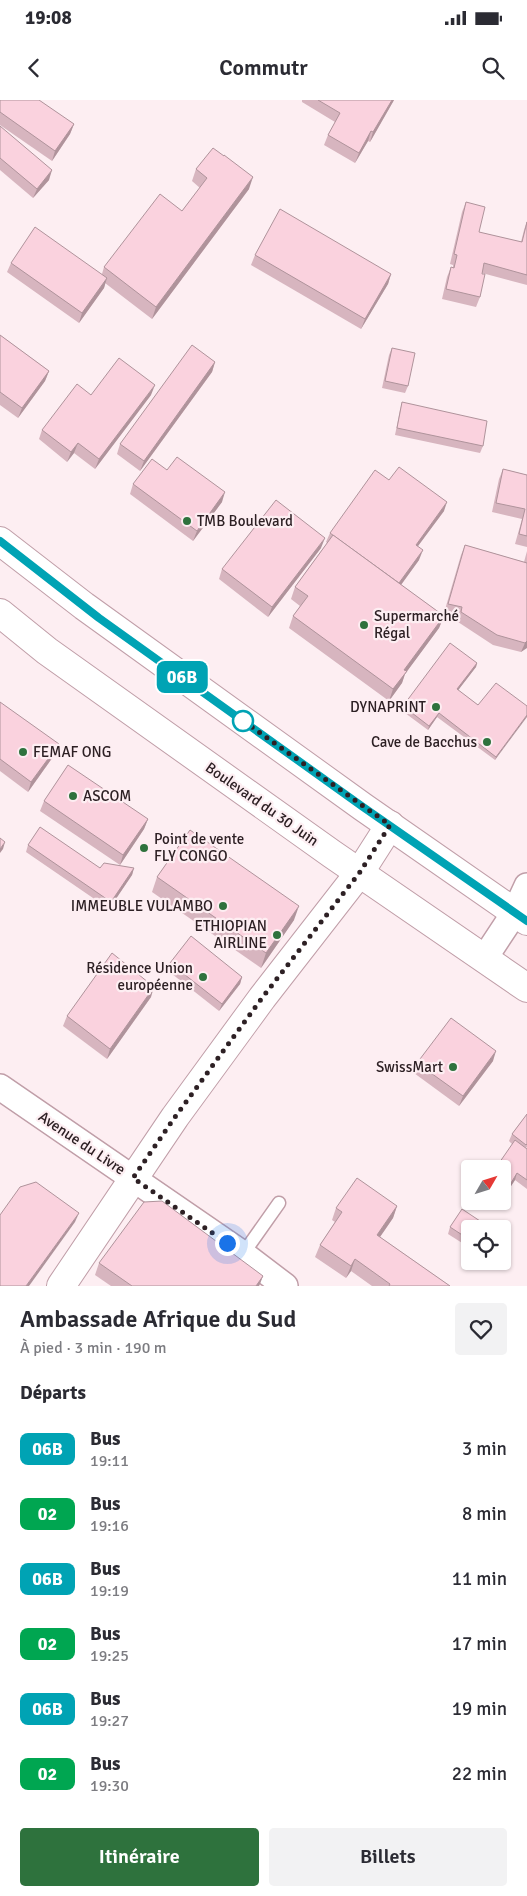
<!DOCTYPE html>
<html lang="fr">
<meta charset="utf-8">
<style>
body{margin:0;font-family:Signika,sans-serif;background:#f2f2f3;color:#2b2b33;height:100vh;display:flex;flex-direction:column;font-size:19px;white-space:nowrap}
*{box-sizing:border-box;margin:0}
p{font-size:16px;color:#7c7c81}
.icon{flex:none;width:28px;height:28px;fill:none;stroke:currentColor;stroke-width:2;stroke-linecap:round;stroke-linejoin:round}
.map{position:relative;height:1186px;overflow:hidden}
.drawer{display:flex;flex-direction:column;background:#fff;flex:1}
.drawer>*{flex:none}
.badge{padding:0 10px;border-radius:8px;font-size:18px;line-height:32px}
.needle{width:32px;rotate:51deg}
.buttons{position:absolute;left:461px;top:1060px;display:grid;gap:10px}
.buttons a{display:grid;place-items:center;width:50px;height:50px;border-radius:5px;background:#fff;box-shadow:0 1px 4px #0004;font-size:25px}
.you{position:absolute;width:25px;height:25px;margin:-12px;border:4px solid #fff;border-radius:50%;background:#1a73e8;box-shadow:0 0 0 8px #1a73e833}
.map>.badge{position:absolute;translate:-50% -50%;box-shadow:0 0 0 2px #fff}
h2{padding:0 20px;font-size:19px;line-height:45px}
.round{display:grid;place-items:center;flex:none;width:52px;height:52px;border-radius:5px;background:#f2f2f3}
.headline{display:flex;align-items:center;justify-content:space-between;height:85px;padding:0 20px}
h1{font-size:24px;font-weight:600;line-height:38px}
.button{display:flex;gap:10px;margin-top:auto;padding:10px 20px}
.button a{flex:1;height:58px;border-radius:5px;background:#2e723d;color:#fff;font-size:20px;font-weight:600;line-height:58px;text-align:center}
.button a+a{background:#f2f2f3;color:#2b2b33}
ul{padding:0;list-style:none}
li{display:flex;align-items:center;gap:15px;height:65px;padding:0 20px}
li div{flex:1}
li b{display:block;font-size:19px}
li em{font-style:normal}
li .badge{min-width:55px;font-weight:700;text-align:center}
.status{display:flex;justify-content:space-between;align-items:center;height:35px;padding:0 25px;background:#fff;direction:ltr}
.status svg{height:14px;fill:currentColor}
header{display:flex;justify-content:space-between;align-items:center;height:65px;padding:0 20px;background:#fff;font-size:22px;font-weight:600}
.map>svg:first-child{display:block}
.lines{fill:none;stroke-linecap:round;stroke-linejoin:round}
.lane-casing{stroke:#c09ea8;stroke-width:15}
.street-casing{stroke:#c09ea8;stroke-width:28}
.secondary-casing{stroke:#c09ea8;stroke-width:30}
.primary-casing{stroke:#c09ea8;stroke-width:30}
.lane{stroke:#fff;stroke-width:12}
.street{stroke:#fff;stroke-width:25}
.secondary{stroke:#fff;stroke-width:28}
.primary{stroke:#fff;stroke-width:28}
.wall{fill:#d7b5bf}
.shaded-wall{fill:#af939b}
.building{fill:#fad2de;stroke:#af939b}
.line-casing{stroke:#fff;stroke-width:11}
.line{stroke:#00a3b4;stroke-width:8}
.walk{stroke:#2d2024;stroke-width:5;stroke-dasharray:0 9}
.poi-dot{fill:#2e723d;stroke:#fdeef2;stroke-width:2}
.stop-dot{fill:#fff;stroke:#00a3b4;stroke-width:2.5}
.labels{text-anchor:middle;stroke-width:4.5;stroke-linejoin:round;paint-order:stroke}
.poi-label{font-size:15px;fill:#2d2024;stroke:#fdeef2;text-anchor:end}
.street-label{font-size:15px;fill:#2d2024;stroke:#fdeef2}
</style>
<div class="status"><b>19:08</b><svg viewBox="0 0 49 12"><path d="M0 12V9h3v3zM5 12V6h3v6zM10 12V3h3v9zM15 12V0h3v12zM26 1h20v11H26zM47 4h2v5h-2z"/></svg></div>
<header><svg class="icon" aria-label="back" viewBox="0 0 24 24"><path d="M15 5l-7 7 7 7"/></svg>Commutr<svg class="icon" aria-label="search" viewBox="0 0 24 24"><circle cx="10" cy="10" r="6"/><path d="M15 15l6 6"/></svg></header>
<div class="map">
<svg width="527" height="1186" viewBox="0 0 527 1186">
<rect width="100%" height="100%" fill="#fdeef2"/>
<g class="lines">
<!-- lane casing -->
<g class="lane-casing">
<polyline id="lane" points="243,1154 279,1103"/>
</g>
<!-- street casing -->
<g class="street-casing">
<g id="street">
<polyline points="484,859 515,812 527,786"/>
<polyline points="0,987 243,1154 285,1186"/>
</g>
</g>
<!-- secondary casing -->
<g class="secondary-casing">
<polyline id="secondary" points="61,1186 175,1017 262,898 360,772 390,725"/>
</g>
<!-- primary casing -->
<g class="primary-casing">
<g id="primary">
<polyline points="0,441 84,506 363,707 527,821"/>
<polyline points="0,513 47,551 332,754 527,888"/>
</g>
</g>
<!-- lane -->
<use href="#lane" class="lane"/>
<!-- street -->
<use href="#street" class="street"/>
<!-- secondary -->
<use href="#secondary" class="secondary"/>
<!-- primary -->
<use href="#primary" class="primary"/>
</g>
<!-- wall -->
<g class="wall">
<polygon points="0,0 74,24 70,34 52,61 0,25"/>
<polygon points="302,0 394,0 370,42 368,41 355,63 324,45 328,35 335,22 302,2"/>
<polygon points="0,26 49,80 33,98 0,70"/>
<polygon points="196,69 249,89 152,219 105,183 104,188 79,223 7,172 11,163 102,174 104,167 182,111 200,88 192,81"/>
<polygon points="466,102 479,132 521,142 524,130 527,121 527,185 482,173 480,197 476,207 442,199 447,177 451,167 453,168 453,165 450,164 462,112"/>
<polygon points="255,155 391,174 388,184 361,229 251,165"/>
<polygon points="0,235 49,271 45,281 18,318 0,305"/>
<polygon points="392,248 408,286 405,293 382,288 389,255"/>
<polygon points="215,262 212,272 140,371 117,354 120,344"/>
<polygon points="151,295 95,369 74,353 67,362 39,339 42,330"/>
<polygon points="402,302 483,346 480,353 395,335 400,310"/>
<polygon points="503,369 527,375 527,447 515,444 522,419 492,412 499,379"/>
<polygon points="167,370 222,402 193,441 130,394 133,384"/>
<polygon points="389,380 444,411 418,446 419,460 401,485 444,516 439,528 405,574 402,583 389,601 289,528 293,516 300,506 291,499 295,487 327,443 326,442 330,433"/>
<polygon points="465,445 524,462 527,451 527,547 521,552 493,545 458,522 459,517 444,513 461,455"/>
<polygon points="321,448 268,517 219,479 222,469"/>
<polygon points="477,563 476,567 458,590 478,605 527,606 495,660 437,617 428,630 401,610 403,606"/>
<polygon points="0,602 55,654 28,692 0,671"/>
<polygon points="44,701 148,719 144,729 120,765 40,711"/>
<polygon points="28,745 100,768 134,768 132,775 109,809 26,752"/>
<polygon points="157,777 294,820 261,868 152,792"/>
<polygon points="170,863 242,877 240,884 219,911 167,870"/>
<polygon points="151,897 107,959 63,926 67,916"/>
<polygon points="493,961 459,1006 414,973 417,963"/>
<polygon points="527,1014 527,1047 526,1048 527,1049 527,1089 515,1080 505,1095 502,1093 502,1069 512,1044 509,1041 512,1034"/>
<polygon points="397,1106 393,1118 380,1137 450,1186 372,1186 351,1171 346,1178 315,1157 320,1145 335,1122 332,1120 336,1108"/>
<polygon points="450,1127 470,1129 470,1148 448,1134"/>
<polygon points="99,1163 263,1176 259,1186 111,1186 95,1175"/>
</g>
<!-- shaded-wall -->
<g class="shaded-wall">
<polygon points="392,0 394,0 370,42 373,32"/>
<polygon points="74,24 70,34 52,61 55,51"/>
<polygon points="371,31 368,41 355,63 359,53"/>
<polygon points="52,70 49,80 33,98 37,89"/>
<polygon points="253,77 249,89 152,219 156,207"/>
<polygon points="391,174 388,184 361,229 365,219"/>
<polygon points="107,178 104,188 79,223 82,213"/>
<polygon points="215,262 212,272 140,371 144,361"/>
<polygon points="49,271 45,281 18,318 22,308"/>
<polygon points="155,285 151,295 95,369 99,359"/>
<polygon points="78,343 74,353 67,362 71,352"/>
<polygon points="225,392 222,402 193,441 197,431"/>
<polygon points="447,402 444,411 412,454 416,445"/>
<polygon points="325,438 321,448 268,517 272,507"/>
<polygon points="423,450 419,460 395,493 399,483"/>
<polygon points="444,516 439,528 405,574 402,583 389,601 393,589 404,570"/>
<polygon points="527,541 527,548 521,552 525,543"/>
<polygon points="477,563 476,567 456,593 457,589"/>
<polygon points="439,613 437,617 428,630 429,626"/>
<polygon points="527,615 527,617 495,660 496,657"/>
<polygon points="59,644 55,654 28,692 31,682"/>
<polygon points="148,719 144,729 120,765 123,755"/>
<polygon points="5,742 3,749 0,753 0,749"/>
<polygon points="134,768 132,775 109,809 111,802"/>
<polygon points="299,806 294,820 261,868 266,853"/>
<polygon points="242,877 240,884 219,911 222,904"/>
<polygon points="154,887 151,897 107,959 110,949"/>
<polygon points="496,951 493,961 459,1006 463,996"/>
<polygon points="517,1073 515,1080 505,1095 508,1088"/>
<polygon points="397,1106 393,1118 373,1147 377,1135"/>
<polygon points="79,1113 75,1122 29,1186 26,1186"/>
<polygon points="355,1159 351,1171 346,1178 351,1166"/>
<polygon points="263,1176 259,1186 256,1186"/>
</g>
<!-- building -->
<g class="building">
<polygon points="0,0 39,0 74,24 55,51 0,12"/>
<polygon points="318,0 392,0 373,32 371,31 359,53 328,35 340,13"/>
<polygon points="0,26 52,70 37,89 0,58"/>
<polygon points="213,48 224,56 224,55 253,77 156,207 104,167 160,94 182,111 207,78 196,69"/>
<polygon points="466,102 485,107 479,132 522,142 527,122 527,175 484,163 482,174 485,174 480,197 446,189 451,167 454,168 457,155 454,154"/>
<polygon points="280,109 391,174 365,219 255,155"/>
<polygon points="35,127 107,178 82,213 11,163"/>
<polygon points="0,235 49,271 22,308 0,292"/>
<polygon points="192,245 215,262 144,361 120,344"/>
<polygon points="392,248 415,253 408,286 385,281"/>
<polygon points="119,258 155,285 99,359 78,343 71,352 42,330 77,284 91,295"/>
<polygon points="402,302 487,321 483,346 397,328"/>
<polygon points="177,357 225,392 197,431 133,384 152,359 167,370"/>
<polygon points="399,367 447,402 416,445 423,450 399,483 330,433 375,370 389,380"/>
<polygon points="503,369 527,375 527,436 519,434 525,409 496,403"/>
<polygon points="276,400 325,438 272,507 222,469"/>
<polygon points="333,435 444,516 404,570 407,571 393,589 293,516 308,496 295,487"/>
<polygon points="465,445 527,463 527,541 525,543 497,535 461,512 462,507 448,504"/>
<polygon points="450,543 477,563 457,589 478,605 496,583 527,606 527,615 496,657 439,613 429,626 403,606"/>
<polygon points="0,602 59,644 31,682 0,659"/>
<polygon points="68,665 148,719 123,755 44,701"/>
<polygon points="40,727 100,768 104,763 134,768 111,802 28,745"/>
<polygon points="190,730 299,806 266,853 157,777"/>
<polygon points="0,738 5,742 0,749"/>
<polygon points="191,836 242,877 222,904 170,863"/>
<polygon points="112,853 154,887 110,949 67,916"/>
<polygon points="451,918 496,951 463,996 417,963"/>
<polygon points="527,1014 527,1044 526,1045 512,1034"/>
<polygon points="515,1040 527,1049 527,1080 517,1073 508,1088 502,1084 502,1069 495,1069"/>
<polygon points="357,1078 397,1106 377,1135 450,1186 389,1186 390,1184 355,1159 351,1166 320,1145 342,1112 336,1108"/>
<polygon points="36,1082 79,1113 26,1186 0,1186 0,1115 20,1087"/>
<polygon points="162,1101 263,1176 256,1186 132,1186 99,1163 144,1102"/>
<polygon points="462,1109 492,1129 470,1129 470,1140 450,1127"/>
</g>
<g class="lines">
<!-- line casing -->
<g class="line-casing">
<polyline id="line" points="0,441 99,518 363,707 527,821"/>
</g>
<!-- line -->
<use href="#line" class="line"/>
<!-- walk -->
<polyline class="walk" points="227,1143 133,1078 175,1017 262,898 360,772 390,725 239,618 243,621"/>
</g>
<!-- markers -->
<g class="poi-dot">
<circle cx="187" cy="421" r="5"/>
<circle cx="364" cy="525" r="5"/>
<circle cx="436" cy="607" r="5"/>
<circle cx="487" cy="642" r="5"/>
<circle cx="23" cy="652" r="5"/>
<circle cx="73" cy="696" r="5"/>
<circle cx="144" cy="748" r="5"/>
<circle cx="223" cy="806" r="5"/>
<circle cx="277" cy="835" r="5"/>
<circle cx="203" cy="877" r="5"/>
<circle cx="453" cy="967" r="5"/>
</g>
<circle class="stop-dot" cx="243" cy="621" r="10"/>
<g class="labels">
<!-- poi labels -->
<g class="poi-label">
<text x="197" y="426" text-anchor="start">TMB Boulevard</text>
<text x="374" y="521" text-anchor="start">Supermarché<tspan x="374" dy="17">Régal</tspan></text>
<text x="426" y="612">DYNAPRINT</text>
<text x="477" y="647">Cave de Bacchus</text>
<text x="33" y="657" text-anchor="start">FEMAF ONG</text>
<text x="83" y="701" text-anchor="start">ASCOM</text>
<text x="154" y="744" text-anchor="start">Point de vente<tspan x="154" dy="17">FLY CONGO</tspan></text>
<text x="213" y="811">IMMEUBLE VULAMBO</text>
<text x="267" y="831">ETHIOPIAN<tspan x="267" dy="17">AIRLINE</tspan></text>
<text x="193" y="873">Résidence Union<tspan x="193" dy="17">européenne</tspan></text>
<text x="443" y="972">SwissMart</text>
</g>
<!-- street labels -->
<g class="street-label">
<text transform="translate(262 704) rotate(35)" y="5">Boulevard du 30 Juin</text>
<text transform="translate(82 1043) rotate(34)" y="5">Avenue du Livre</text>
</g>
</g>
</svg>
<div class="buttons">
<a><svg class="needle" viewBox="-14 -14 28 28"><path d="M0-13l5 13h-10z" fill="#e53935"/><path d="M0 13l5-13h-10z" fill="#7c7c81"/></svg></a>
<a><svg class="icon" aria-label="locate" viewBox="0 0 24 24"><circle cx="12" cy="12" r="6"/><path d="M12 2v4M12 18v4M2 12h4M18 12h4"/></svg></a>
</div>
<div class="you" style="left:227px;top:1143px"></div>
<b class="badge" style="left:182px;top:577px;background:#00a3b4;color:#fff">06B</b>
</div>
<section class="drawer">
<div class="headline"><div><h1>Ambassade Afrique du Sud</h1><p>À pied · 3 min · 190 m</p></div><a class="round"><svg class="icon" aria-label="heart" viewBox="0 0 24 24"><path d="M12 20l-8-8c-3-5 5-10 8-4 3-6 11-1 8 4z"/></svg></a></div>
<h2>Départs</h2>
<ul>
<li><span class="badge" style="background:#00a3b4;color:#fff">06B</span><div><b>Bus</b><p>19:11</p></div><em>3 min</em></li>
<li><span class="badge" style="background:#00a651;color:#fff">02</span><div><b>Bus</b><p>19:16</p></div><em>8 min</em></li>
<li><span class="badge" style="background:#00a3b4;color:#fff">06B</span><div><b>Bus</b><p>19:19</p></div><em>11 min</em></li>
<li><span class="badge" style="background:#00a651;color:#fff">02</span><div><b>Bus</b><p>19:25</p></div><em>17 min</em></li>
<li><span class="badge" style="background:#00a3b4;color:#fff">06B</span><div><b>Bus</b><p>19:27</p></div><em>19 min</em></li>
<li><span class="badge" style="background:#00a651;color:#fff">02</span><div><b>Bus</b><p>19:30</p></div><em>22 min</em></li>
</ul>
<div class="button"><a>Itinéraire</a><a>Billets</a></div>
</section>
